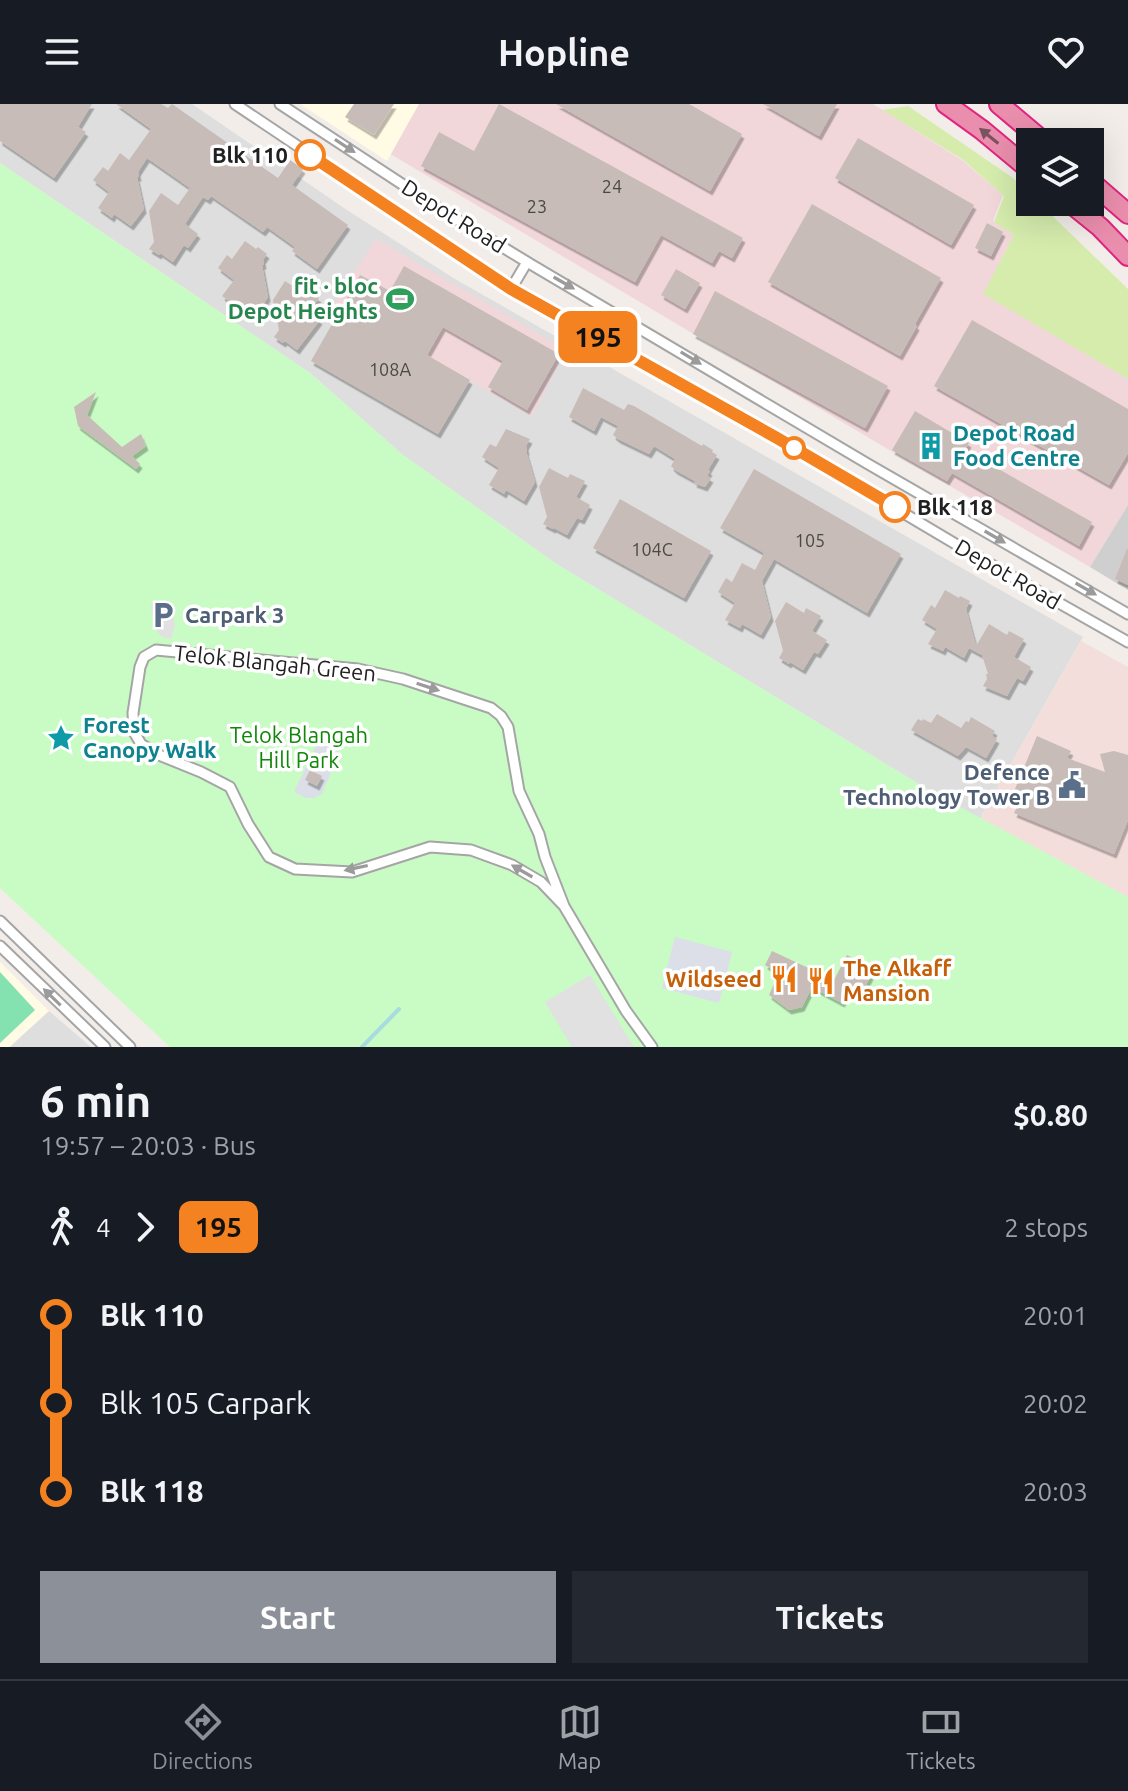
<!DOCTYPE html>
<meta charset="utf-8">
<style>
body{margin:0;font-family:Ubuntu,sans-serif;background:#242831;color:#f1f3f6;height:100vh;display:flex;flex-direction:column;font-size:30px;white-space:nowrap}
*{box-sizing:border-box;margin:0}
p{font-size:26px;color:#9ea1a6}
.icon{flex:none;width:44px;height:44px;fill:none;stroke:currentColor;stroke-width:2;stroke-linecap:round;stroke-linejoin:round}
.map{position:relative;height:943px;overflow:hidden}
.sheet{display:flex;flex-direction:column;background:#171b24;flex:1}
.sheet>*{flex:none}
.badge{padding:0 16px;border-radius:12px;font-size:28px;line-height:52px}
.buttons{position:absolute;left:1016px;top:24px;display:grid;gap:16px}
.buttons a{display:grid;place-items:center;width:88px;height:88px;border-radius:0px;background:#171b24;box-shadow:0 8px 32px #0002;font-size:40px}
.map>.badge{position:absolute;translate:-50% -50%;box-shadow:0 0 0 4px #fff}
.legs{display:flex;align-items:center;gap:12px;height:88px;padding:0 40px;font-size:26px}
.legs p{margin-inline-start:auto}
.head{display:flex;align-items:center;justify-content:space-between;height:136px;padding:0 40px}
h1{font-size:44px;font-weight:700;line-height:60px}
.cta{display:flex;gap:16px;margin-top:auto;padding:16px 40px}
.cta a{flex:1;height:92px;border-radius:0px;background:#8c9099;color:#fff;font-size:32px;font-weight:700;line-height:92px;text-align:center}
.cta a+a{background:#242831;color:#f1f3f6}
ul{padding:0 40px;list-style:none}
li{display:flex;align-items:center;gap:28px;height:88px;font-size:30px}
li i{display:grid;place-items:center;width:12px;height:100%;margin:0 10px;background:currentColor}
li i::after{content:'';width:20px;height:20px;margin:-10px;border:6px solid;border-radius:50%;background:#171b24}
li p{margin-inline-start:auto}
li:first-child i{background:linear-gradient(#0000 50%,currentColor 0)}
li:last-child i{background:linear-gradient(currentColor 50%,#0000 0)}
header{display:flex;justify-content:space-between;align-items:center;height:104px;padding:0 40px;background:#171b24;font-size:36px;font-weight:700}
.tab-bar{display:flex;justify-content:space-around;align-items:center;height:112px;border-top:2px solid #363941;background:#171b24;font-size:22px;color:#9ea1a6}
.tab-bar a{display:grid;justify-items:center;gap:4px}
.tab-bar .on{color:#8c9099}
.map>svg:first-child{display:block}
.residential{fill:#dfdede}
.commercial{fill:#f2d7da}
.education{fill:#fffbe4}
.religious{fill:#cfcfcf}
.military{fill:#f3dedb}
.grass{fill:#d5ecad}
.park{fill:#c9fbc5}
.pitch{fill:#84e2b0}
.parking{fill:#e1e1e1}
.plaza{fill:#dcdee8}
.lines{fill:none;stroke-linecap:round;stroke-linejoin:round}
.stream{stroke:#a8dbe0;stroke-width:4}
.building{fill:#c7bcb7;filter:url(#shadow)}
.street-casing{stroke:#a5a5a5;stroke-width:13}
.highway-casing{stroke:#e12480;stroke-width:22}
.street{stroke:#fff;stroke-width:9}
.highway{stroke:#ea8ead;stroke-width:18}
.oneway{fill:#7b5260}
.oneway2{fill:#9b9b9b}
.line-1-casing{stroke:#fff;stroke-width:18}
.line-1{stroke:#f58220;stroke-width:12}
.stop-1-dot{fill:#fff;stroke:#f58220;stroke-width:4}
.labels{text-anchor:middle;stroke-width:7;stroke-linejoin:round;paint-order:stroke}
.number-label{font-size:18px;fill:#4a4846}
.stop-label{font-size:22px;font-weight:bold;fill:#212121;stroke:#fff;text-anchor:end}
.street-label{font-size:22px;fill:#212121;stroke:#fff}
.leisure-label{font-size:22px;font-weight:bold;fill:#27864d;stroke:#fff;text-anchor:end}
.culture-label{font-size:22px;font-weight:bold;fill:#0d838f;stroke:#fff;text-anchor:start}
.service-label{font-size:22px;font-weight:bold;fill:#4e5e75;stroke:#fff;text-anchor:start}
.park-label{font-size:22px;fill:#118609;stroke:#fff}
.food-label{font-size:22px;font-weight:bold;fill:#c56008;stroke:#fff;text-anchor:start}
</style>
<header><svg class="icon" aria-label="menu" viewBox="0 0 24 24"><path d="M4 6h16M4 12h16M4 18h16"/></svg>Hopline<svg class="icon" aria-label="heart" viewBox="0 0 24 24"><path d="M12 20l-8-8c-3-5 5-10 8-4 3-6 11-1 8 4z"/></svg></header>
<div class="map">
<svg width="1128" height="943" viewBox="0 0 1128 943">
<defs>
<filter id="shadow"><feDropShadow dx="2.5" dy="4.5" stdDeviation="0" flood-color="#0004"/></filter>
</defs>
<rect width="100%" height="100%" fill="#f2ede8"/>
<!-- residential -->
<g class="residential">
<polygon points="0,0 192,0 347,106 455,175 1083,533 980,714 932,688 555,459 403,351 310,269 0,59"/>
<polygon points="49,907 91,943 10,943"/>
</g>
<!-- commercial -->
<g class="commercial">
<polygon points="306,0 873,0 962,56 1003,91 993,117 1014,131 984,189 1128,275 1128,401 1090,463 950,382"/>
<polygon points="376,135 566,246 532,312 335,199"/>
</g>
<!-- education -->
<g class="education">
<polygon points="300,0 419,0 387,57"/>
<polygon points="0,858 49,907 9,943 0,943"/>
</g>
<!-- religious -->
<polygon class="religious" points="1128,401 1128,486 1090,463"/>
<!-- military -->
<polygon class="military" points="1081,537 1128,563 1128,793 980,714"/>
<!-- grass -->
<polygon class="grass" points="908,2 1013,74 1030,90 1030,98 1038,98 1128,185 1128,275 983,190 1014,131 994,118 1004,92 962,55 882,6"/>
<!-- park -->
<polygon class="park" points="0,59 310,269 403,351 555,459 932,688 1128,793 1128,943 170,943 0,784"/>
<!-- pitch -->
<polygon class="pitch" points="0,868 35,906 0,939"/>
<!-- parking -->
<g class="parking">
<polygon points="171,500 175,521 171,535 162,533 154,523 151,502"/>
<polygon points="590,871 634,943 572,943 545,898"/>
</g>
<!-- plaza -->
<g class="plaza">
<polygon points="322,629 339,649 322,690 314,694 306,694 294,688"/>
<polygon points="675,833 732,848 719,899 662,884"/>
</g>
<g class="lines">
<!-- stream -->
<polyline class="stream" points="362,943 399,905"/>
</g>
<!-- building -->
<g class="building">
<polygon points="0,0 92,0 78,23 86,28 54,74 0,37"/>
<polygon points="116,0 161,0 168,4 172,0 278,74 290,56 303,65 292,81 348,121 317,165 292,147 295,143 267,123 263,128 211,92 208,96 203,93 185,120 198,130 188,144 184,141 173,158 160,149 159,151 149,145 154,138 149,107 161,89 178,101 190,84 147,54 138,68 139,73 137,73 144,105 131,122 114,110 112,114 98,104 109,88 93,76 103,63 108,67 120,49 129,56 151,25"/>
<polygon points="354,0 394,0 374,31 345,13"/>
<polygon points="499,0 743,134 732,154 719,147 712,159 661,131 635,178 421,62 439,28 474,47"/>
<polygon points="556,0 689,0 742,30 710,87"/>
<polygon points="763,0 837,0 819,32"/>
<polygon points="858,34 974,101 951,141 835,74"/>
<polygon points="812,100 941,174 915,220 917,222 900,252 768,178"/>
<polygon points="987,119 1003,128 991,152 975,144"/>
<polygon points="245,137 256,145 258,143 267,150 263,156 264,161 262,161 268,193 256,211 239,198 236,202 222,192 234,176 218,164 227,151 232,155"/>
<polygon points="404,162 559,250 527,306 488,283 503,257 443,223 427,251 470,276 438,330 311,257 360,171 390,187"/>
<polygon points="676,165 700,179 685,205 661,191"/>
<polygon points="285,177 303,189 305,185 319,194 310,208 320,216 297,246 285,237 283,239 274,233 279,226 273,196"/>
<polygon points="715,187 888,282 865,324 693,230"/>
<polygon points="972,216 1128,305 1128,349 1109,381 934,282"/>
<polygon points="583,284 624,306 628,300 634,302 702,342 703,340 713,346 712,348 717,351 708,366 710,367 707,372 711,374 705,383 694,379 695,377 675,366 671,362 675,355 654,342 649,350 618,335 613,331 618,322 601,313 594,327 569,313"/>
<polygon points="96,288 87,311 122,343 141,330 146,342 132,352 140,360 136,365 78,322 74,303"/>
<polygon points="915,307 969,339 965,346 1092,418 1079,442 952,369 947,377 892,346"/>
<polygon points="506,325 530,335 526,342 527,347 526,347 535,378 524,397 506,386 504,390 489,381 499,364 482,353 490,340 496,343"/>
<polygon points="549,364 568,374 570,370 585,377 576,393 590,401 582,416 577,414 567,431 554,424 553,425 543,420 547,413 539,383"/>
<polygon points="754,365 901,450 867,509 774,455 762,477 771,513 761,531 742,520 740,524 725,516 735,499 718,488 726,474 732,478 742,459 755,466 764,449 720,424"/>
<polygon points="620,395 711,447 684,494 593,444"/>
<polygon points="1127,445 1128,445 1128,481 1115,475"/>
<polygon points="945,486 959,494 960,492 970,497 966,505 976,542 989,520 1007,531 1009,527 1024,535 1014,553 1031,563 1023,577 1017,574 1007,592 983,582 987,575 986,570 988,570 982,551 969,544 964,554 945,543 943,547 928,540 937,525 922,516 931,501 935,504"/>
<polygon points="786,498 804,509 806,504 821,512 812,527 827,536 818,550 814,548 803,566 790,558 789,560 779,554 783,547 775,517"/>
<polygon points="937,610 961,624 966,617 969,618 971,613 995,627 992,632 997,635 986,654 966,643 958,652 911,626 918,615 922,617 923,615 931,619"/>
<polygon points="1037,632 1071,647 1067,654 1105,668 1100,650 1114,647 1128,651 1128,716 1114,750 1014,709 1018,701 1010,697"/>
<polygon points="310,666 322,672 317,682 305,676"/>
<polygon points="772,847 834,876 847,851 874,865 864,885 855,879 842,899 812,883 802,903 789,906 769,891 779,869 765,861"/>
</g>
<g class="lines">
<!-- street casing -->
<g class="street-casing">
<g id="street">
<polyline points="235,0 511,185 777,334 969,448 1128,538"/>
<polyline points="280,0 440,105 527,158 868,360 1128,510"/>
<polyline points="511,185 527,158"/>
<polyline points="564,802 541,778 512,761 471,746 430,743 352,768 295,765 269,753 248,720 230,683 201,668 159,651 141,640 134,628 133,609 140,563 144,553 156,546 358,565 403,575 491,604 501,612 508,623 519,687 539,730 545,753 564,802 626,907 652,943"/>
<polyline points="0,817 130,943"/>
<polyline points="0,842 105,943"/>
</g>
</g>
<!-- highway casing -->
<g class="highway-casing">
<g id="highway">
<polyline points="946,0 982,26 1030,66"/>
<polyline points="999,0 1044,38"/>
<polyline points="1090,77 1128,110"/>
<polyline points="1069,98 1100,123 1128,152"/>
</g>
</g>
<!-- street -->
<use href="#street" class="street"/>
<!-- highway -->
<use href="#highway" class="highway"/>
</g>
<!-- one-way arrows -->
<defs><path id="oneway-solid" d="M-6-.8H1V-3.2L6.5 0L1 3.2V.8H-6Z" transform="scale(2)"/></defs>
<use class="oneway" href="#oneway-solid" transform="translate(989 32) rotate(-141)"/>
<g class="oneway2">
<use href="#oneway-solid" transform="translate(345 42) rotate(33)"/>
<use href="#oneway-solid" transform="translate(564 179) rotate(30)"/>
<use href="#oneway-solid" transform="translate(691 254) rotate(31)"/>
<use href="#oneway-solid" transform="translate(995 433) rotate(30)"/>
<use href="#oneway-solid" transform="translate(1086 485) rotate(30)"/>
<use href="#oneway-solid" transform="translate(428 583) rotate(18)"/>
<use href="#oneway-solid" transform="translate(356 764) rotate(168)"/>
<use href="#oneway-solid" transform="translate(522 767) rotate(-150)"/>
<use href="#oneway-solid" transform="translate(52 893) rotate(-136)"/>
</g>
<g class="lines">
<!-- line-1 casing -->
<g class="line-1-casing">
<polyline id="line-1" points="310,51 511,185 777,334 895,403"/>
</g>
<!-- line-1 -->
<use href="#line-1" class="line-1"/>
</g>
<!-- icons -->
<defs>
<g id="stadium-bare" transform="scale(2.16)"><path d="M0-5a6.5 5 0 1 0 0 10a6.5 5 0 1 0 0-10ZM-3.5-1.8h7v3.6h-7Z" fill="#2e9e5b" stroke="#fff" stroke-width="2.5" paint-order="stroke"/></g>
<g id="building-bare" transform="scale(2.16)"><path d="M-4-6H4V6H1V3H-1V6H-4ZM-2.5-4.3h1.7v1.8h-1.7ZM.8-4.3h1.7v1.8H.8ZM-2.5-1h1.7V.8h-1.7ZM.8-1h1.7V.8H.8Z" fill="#0f9aa8" stroke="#fff" stroke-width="2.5" paint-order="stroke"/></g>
<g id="parking-bare" transform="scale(2.16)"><path d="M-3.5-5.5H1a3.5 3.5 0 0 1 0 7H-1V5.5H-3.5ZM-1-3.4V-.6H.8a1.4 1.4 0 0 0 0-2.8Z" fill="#5c6f8a" stroke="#fff" stroke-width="2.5" paint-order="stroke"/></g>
<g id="sight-bare" transform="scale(2.16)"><path d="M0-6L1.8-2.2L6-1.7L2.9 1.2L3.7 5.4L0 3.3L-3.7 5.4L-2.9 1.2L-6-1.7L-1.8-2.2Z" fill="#0f9aa8" stroke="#fff" stroke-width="2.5" paint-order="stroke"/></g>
<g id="civic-bare" transform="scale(2.16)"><path d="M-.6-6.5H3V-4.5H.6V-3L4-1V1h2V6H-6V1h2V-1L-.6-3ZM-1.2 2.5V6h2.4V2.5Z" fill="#5c6f8a" stroke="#fff" stroke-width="2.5" paint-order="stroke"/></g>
<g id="restaurant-bare" transform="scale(2.16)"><path d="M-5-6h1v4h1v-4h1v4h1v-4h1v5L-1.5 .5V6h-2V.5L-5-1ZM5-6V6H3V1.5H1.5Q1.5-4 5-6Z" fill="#e8710a" stroke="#fff" stroke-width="2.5" paint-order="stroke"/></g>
</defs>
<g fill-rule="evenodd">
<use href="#stadium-bare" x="400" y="195"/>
<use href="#building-bare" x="931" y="342"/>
<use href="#parking-bare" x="163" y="511"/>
<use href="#sight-bare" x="61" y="634"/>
<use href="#civic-bare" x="1072" y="681"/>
<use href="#restaurant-bare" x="784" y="875"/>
<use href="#restaurant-bare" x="821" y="877"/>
</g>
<!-- markers -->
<g class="stop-1-dot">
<circle cx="310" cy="51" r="14"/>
<circle cx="794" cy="344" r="10"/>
<circle cx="895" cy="403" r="14"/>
</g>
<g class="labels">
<!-- number labels -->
<g class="number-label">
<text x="612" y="89">24</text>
<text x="537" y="109">23</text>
<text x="390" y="272">108A</text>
<text x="810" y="443">105</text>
<text x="652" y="452">104C</text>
</g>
<!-- stop labels -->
<g class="stop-label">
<text x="288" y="59">Blk 110</text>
<text x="917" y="411" text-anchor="start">Blk 118</text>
</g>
<!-- street labels -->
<g class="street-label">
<text transform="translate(454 112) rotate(32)" y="8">Depot Road</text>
<text transform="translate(1008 470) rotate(30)" y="8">Depot Road</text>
<text transform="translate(275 559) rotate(6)" y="8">Telok Blangah Green</text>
</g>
<!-- leisure labels -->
<g class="leisure-label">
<text x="378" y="190">fit · bloc<tspan x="378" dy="25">Depot Heights</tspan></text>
</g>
<!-- culture labels -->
<g class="culture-label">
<text x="953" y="337">Depot Road<tspan x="953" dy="25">Food Centre</tspan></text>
<text x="83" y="629">Forest<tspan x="83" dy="25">Canopy Walk</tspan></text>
</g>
<!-- service labels -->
<g class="service-label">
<text x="185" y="519">Carpark 3</text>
<text x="1050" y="676" text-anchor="end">Defence<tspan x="1050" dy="25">Technology Tower B</tspan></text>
</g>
<!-- park labels -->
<g class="park-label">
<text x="299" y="639">Telok Blangah<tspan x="299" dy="25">Hill Park</tspan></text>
</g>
<!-- food labels -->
<g class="food-label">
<text x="843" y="872">The Alkaff<tspan x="843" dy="25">Mansion</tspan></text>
<text x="762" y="883" text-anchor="end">Wildseed</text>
</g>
</g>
</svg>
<div class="buttons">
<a><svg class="icon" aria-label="layers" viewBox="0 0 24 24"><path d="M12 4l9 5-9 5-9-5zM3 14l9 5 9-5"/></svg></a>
</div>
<b class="badge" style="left:598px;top:233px;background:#f58220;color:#111">195</b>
</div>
<section class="sheet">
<div class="head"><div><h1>6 min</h1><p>19:57 – 20:03 · Bus</p></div><b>$0.80</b></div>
<div class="legs"><svg class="icon" aria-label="walk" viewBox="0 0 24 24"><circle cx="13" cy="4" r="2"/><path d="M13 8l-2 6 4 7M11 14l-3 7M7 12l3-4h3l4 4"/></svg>4<svg class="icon" aria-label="forward" viewBox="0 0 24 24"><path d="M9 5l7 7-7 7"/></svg><b class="badge" style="background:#f58220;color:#111">195</b><p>2 stops</p></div>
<ul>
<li><i style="color:#f58220"></i><b>Blk 110</b><p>20:01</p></li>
<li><i style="color:#f58220"></i><span>Blk 105 Carpark</span><p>20:02</p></li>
<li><i style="color:#f58220"></i><b>Blk 118</b><p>20:03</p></li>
</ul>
<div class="cta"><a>Start</a><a>Tickets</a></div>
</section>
<nav class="tab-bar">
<a class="on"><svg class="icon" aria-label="directions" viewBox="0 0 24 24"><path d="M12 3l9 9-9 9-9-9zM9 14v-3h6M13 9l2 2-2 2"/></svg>Directions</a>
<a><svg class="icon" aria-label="map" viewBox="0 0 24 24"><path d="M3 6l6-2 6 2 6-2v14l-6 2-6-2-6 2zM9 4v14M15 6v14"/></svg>Map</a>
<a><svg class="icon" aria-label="tickets" viewBox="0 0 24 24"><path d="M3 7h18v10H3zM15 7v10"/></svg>Tickets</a>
</nav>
